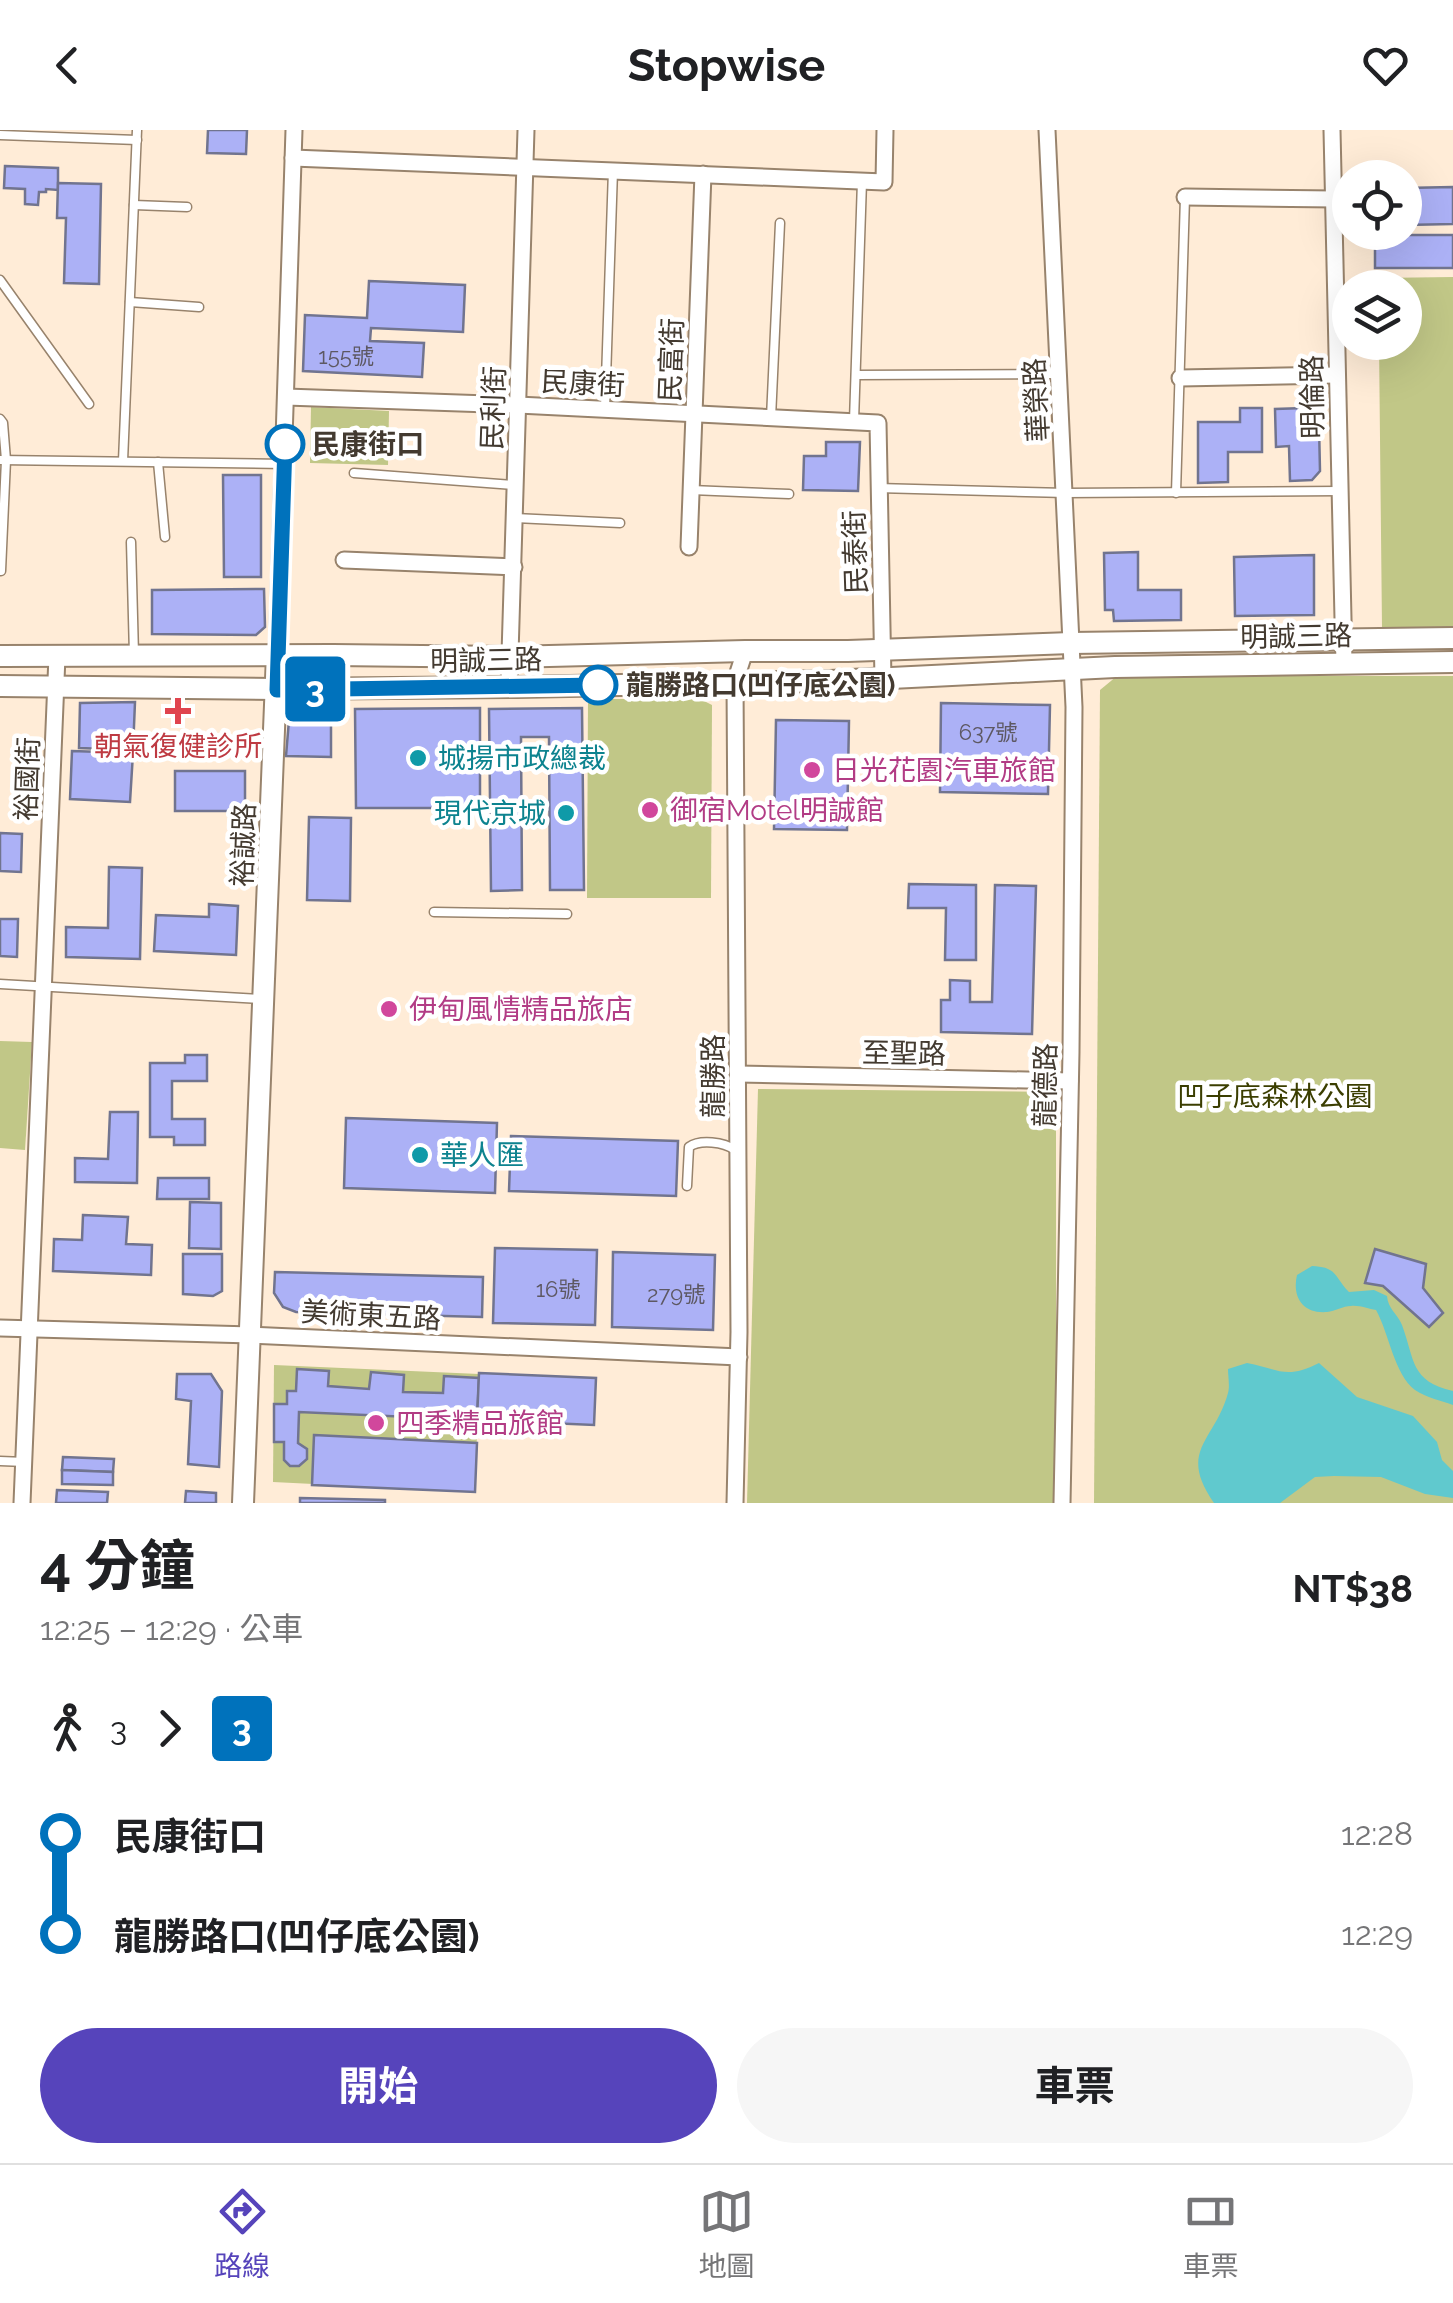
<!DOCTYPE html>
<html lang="zh-TW">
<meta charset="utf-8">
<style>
body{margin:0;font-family:Raleway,"Noto Sans TC",sans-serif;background:#f6f6f6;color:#202124;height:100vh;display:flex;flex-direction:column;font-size:38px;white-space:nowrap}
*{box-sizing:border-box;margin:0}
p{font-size:32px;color:#757577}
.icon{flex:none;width:55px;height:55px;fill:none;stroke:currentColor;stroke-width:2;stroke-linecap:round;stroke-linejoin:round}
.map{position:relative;height:1373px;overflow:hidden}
.side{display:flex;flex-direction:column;background:#fff;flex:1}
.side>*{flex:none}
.badge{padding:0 20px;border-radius:8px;font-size:35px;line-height:65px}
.controls{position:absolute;left:1332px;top:30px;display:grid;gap:20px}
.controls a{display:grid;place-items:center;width:90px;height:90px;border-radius:50%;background:#fff;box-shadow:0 10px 40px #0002;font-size:50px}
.map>.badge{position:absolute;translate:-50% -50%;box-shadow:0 0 0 5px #fff}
.legs{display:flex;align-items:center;gap:15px;height:110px;padding:0 40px;font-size:32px}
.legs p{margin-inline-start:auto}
.headline{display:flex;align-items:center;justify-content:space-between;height:170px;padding:0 40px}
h1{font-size:55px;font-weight:700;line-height:75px}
.action{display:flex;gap:20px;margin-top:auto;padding:20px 40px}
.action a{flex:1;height:115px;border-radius:60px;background:#5644bb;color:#fff;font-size:40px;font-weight:700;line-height:115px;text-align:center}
.action a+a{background:#f6f6f6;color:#202124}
ul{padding:0 40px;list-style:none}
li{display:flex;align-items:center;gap:35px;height:100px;font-size:38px}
li i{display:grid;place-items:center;width:15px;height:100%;margin:0 12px;background:currentColor}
li i::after{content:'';width:25px;height:25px;margin:-12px;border:8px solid;border-radius:50%;background:#fff}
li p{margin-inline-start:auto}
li:first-child i{background:linear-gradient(#0000 50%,currentColor 0)}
li:last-child i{background:linear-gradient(currentColor 50%,#0000 0)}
header{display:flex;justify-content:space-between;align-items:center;height:130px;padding:0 40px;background:#fff;font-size:45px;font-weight:700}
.tab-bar{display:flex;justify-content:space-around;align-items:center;height:140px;border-top:2px solid #e0e0e0;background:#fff;font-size:28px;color:#757577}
.tab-bar a{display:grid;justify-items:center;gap:5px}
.tab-bar .active{color:#5644bb}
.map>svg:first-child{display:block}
.green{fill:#c1c787}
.water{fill:#60c9ce}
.building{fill:#acb1f6;stroke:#71748f;stroke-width:2.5}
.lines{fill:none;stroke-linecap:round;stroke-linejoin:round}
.service-casing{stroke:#98836c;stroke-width:11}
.minor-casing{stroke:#98836c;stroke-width:19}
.tertiary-casing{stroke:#98836c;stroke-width:24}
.service{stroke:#fff;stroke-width:8}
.minor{stroke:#fff;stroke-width:15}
.tertiary{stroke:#fff;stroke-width:20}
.line-1-casing{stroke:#fff;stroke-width:22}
.line-1{stroke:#0072bc;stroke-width:15}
.stop-1-dot{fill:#fff;stroke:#0072bc;stroke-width:5}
.health-dot{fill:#e0444e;stroke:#fff;stroke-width:4}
.culture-dot{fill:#0f9aa8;stroke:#fff;stroke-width:4}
.hotel-dot{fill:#d1479c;stroke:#fff;stroke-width:4}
.labels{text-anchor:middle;stroke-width:9;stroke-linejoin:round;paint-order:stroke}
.number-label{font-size:22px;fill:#5d5862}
.street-label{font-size:28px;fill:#433a30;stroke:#fff}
.stop-label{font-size:28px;font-weight:bold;fill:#433a30;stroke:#fff;text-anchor:start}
.health-label{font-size:28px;fill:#be3a42;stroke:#fff}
.culture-label{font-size:28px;fill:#0d838f;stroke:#fff;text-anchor:start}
.hotel-label{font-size:28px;fill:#b23c85;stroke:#fff;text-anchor:start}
.park-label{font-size:28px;fill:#3b3e01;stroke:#fff}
</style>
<header><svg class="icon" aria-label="back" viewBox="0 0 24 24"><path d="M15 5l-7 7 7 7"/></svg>Stopwise<svg class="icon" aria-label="heart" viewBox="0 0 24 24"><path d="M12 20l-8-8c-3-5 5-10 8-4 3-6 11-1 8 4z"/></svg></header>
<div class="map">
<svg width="1453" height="1373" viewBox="0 0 1453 1373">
<rect width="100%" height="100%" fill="#ffecd7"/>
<!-- green -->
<g class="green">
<polygon points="1453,147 1453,497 1382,498 1379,213 1405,212 1405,158 1378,157 1378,148"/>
<polygon points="311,277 389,281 388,335 310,333"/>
<polygon points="1117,546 1453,546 1453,1373 1094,1373 1100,560"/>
<polygon points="588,569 700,569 712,575 711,768 587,768"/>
<polygon points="0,911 32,912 25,1020 0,1018"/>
<polygon points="758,959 1056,962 1056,1373 747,1373"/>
<polygon points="274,1235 479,1244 475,1362 273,1352"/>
</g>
<!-- water -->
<g class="water">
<path d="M1312 1136C1338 1137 1334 1147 1349 1162L1374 1160 1387 1166C1388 1179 1397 1183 1402 1195 1415 1230 1410 1251 1453 1261V1275C1440 1270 1427 1268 1415 1260 1394 1244 1389 1203 1376 1180 1369 1179 1359 1175 1351 1176 1343 1176 1335 1181 1327 1182 1302 1184 1292 1166 1297 1145Z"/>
<path d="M1247 1233C1279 1239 1286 1250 1319 1233L1357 1267 1413 1286 1437 1312 1442 1330 1453 1341V1368L1425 1364 1381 1347 1334 1346 1315 1347 1280 1373H1214C1177 1320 1215 1311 1228 1263 1230 1256 1228 1246 1228 1239Z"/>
</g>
<!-- building -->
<g class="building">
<polygon points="208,0 247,0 246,24 207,23"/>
<polygon points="5,36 58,38 58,60 46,59 46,62 39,62 38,75 25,74 25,59 4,58"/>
<polygon points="58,53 101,54 99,154 64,153 66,88 57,88"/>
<polygon points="1453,57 1453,94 1405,95 1405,58"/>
<rect x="1375" y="105" width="78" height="33"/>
<polygon points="369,151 465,155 463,202 371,198 370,211 424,213 422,247 303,241 305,185 367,188"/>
<polygon points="1240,278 1262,278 1262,322 1228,322 1228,352 1198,353 1198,292 1240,292"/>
<polygon points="1305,278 1312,282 1319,295 1320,341 1312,350 1290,351 1289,316 1276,317 1275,279"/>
<polygon points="826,312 860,312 858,361 803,360 804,326 826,326"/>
<polygon points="223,345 261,345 261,447 224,447"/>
<polygon points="1138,422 1138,460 1181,460 1181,490 1114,491 1113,480 1105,480 1104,423"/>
<polygon points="1314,425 1314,485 1235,486 1234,427"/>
<polygon points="264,459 265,497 256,505 152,504 152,460"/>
<polygon points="135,572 133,620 79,618 80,573"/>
<polygon points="941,573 1050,575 1048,664 940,662"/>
<polygon points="313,576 331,577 331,627 286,626 289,590 298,578"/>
<polygon points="480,578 480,678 356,678 355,579"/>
<polygon points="582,578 584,760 550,760 549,607 521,607 522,760 491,761 489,579"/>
<polygon points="776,590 849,591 847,700 774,699"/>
<polygon points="72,621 133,623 130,672 70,669"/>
<rect x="175" y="641" width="70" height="40"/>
<polygon points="309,687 351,688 350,771 307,770"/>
<polygon points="0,703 22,704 21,742 0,741"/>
<polygon points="109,737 142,738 140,829 66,827 66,797 108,798"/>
<polygon points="909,754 976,755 976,830 945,830 946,778 908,778"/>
<polygon points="995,755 1036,756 1032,904 941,902 941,870 950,870 950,850 970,851 970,872 992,872"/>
<polygon points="209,774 238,776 236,825 154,821 156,785 209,787"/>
<polygon points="0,789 18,789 17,827 0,826"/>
<polygon points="185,925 207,925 207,951 172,951 172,989 205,989 205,1015 174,1015 174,1007 150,1007 150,933 185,933"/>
<polygon points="110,982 138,982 137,1053 75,1052 75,1028 108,1029"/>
<polygon points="346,988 497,993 495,1063 344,1058"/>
<polygon points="511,1006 678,1011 676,1066 509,1061"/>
<polygon points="158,1048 209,1048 209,1069 157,1069"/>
<polygon points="190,1072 221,1073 221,1119 189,1118"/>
<polygon points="83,1085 128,1087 126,1114 152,1115 151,1145 53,1141 54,1109 82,1110"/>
<polygon points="495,1118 597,1120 595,1195 493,1193"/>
<polygon points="1375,1119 1426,1134 1423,1158 1443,1183 1429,1197 1383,1156 1365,1153"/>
<polygon points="613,1122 715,1125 713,1200 612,1197"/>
<polygon points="183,1124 222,1124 222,1161 213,1166 183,1164"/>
<polygon points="275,1142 483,1147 482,1187 296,1182 283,1177 274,1163"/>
<polygon points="297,1239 329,1241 328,1256 369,1259 371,1242 404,1245 403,1262 443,1263 444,1246 479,1248 477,1290 299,1282 298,1313 307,1319 307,1329 299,1336 290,1336 284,1330 284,1312 274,1312 274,1274 287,1274 287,1261 296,1261"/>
<polygon points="479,1243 596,1248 594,1295 477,1290"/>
<polygon points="177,1244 211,1244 222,1261 219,1337 188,1334 191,1271 176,1269"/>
<polygon points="314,1305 477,1313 475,1362 312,1355"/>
<polygon points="63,1327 114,1329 113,1342 62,1340"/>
<polygon points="62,1340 113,1342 113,1355 62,1354"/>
<polygon points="57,1360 108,1362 107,1373 56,1373"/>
<polygon points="186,1361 216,1363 216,1373 185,1373"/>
<polygon points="300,1368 385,1370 385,1373 300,1373"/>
</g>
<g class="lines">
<!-- service casing -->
<g class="service-casing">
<g id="service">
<polyline points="0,5 137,10"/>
<polyline points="134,75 187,77"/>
<polyline points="0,150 89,274"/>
<polyline points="130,172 199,177"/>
<polyline points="856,245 1060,244"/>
<polyline points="605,279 613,40"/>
<polyline points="771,288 780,93"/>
<polyline points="0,289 3,293 6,330 1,441"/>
<polyline points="854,291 862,51"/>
<polyline points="0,330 284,334"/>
<polyline points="123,331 137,0"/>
<polyline points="158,332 165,407"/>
<polyline points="354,343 514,355"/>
<polyline points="877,358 1066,363 1340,361"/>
<polyline points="691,360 789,364"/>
<polyline points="1176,363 1185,67"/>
<polyline points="515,388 620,393"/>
<polyline points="131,412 134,525"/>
<polyline points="434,782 567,784"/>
<polyline points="0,854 260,869"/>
<path d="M687 1056 689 1017C700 1009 724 1012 735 1020"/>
<polyline points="0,1331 25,1332"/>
</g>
</g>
<!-- minor casing -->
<g class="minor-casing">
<g id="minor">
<polyline points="1047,0 1074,577 1071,922 1062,1373"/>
<polyline points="1332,0 1344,533"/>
<polyline points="293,28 884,52 885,0"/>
<polyline points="1185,67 1334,69"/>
<polyline points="1180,248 1336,245"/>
<polyline points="286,267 518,275 878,293 883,549"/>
<polyline points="689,417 703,44"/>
<polyline points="344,430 514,437"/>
<polyline points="277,525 294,0"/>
<polyline points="509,557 526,0"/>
<polyline points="738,944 1070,951"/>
<polyline points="0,1198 251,1205 739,1227"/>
<polyline points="22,1373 57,526"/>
<polyline points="735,1373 739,1202 735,552 745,521"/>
</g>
</g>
<!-- tertiary casing -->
<g class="tertiary-casing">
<g id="tertiary">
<polyline points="0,526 333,525 510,527 745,521 848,521 1071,513 1453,508"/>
<polyline points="0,556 277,559 517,557 830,551 1115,537 1453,532"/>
<polyline points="243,1373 277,525"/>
</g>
</g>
<!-- service -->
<use href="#service" class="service"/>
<!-- minor -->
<use href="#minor" class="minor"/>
<!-- tertiary -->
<use href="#tertiary" class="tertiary"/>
</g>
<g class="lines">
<!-- line-1 casing -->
<g class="line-1-casing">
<polyline id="line-1" points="285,314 277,560 598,555"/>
</g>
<!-- line-1 -->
<use href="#line-1" class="line-1"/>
</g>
<!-- markers -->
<g class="stop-1-dot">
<circle cx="285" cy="314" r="18"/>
<circle cx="598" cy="555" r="18"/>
</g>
<path class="health-dot" d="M173 566h10v10h10v10h-10v10h-10v-10h-10v-10h10z"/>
<g class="culture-dot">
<circle cx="418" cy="628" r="10"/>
<circle cx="566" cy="683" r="10"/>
<circle cx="420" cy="1025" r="10"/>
</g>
<g class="hotel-dot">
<circle cx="812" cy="640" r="10"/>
<circle cx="650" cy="680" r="10"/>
<circle cx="389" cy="879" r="10"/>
<circle cx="376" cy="1293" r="10"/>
</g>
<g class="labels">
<!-- number labels -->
<g class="number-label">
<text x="346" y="234">155號</text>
<text x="988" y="610">637號</text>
<text x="558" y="1167">16號</text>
<text x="676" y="1172">279號</text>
</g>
<!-- street labels -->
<g class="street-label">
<text transform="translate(671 230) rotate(-88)" y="10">民富街</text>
<text transform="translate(583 253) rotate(3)" y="10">民康街</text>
<text transform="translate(1312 267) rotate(-91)" y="10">明倫路</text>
<text transform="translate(1036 270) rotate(-93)" y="10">華榮路</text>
<text transform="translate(493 278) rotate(-88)" y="10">民利街</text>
<text transform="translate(855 422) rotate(-92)" y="10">民泰街</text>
<text transform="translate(1296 506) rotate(-1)" y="10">明誠三路</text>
<text transform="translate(486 530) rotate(-1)" y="10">明誠三路</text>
<text transform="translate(27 649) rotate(-88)" y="10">裕國街</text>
<text transform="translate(243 715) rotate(-88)" y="10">裕誠路</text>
<text transform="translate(904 923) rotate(1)" y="10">至聖路</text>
<text transform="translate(713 946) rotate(-90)" y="10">龍勝路</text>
<text transform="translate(1045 955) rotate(-89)" y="10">龍德路</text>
<text transform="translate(371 1185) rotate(3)" y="10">美術東五路</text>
</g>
<!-- stop labels -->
<g class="stop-label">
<text x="312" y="324">民康街口</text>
<text x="626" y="565">龍勝路口(凹仔底公園)</text>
</g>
<!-- health labels -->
<g class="health-label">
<text x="178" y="626">朝氣復健診所</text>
</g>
<!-- culture labels -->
<g class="culture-label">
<text x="438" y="638">城揚市政總裁</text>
<text x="546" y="693" text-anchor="end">現代京城</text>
<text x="440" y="1035">華人匯</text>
</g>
<!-- hotel labels -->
<g class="hotel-label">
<text x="832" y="650">日光花園汽車旅館</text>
<text x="670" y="690">御宿Motel明誠館</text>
<text x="409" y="889">伊甸風情精品旅店</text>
<text x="396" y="1303">四季精品旅館</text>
</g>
<!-- park labels -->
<g class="park-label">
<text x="1275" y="976">凹子底森林公園</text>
</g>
</g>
</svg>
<div class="controls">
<a><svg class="icon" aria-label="locate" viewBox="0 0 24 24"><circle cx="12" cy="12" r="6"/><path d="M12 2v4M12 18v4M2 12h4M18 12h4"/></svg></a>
<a><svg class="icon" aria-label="layers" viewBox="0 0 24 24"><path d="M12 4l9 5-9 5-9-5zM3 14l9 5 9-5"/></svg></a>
</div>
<b class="badge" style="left:315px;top:559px;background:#0072bc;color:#fff">3</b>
</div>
<section class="side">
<div class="headline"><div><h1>4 分鐘</h1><p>12:25 – 12:29 · 公車</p></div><b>NT$38</b></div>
<div class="legs"><svg class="icon" aria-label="walk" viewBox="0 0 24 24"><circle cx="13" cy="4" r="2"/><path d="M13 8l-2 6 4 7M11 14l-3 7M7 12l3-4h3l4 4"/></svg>3<svg class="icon" aria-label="forward" viewBox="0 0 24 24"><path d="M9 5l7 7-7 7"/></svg><b class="badge" style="background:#0072bc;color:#fff">3</b></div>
<ul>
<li><i style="color:#0072bc"></i><b>民康街口</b><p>12:28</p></li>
<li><i style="color:#0072bc"></i><b>龍勝路口(凹仔底公園)</b><p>12:29</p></li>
</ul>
<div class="action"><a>開始</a><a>車票</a></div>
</section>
<nav class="tab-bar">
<a class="active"><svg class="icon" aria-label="directions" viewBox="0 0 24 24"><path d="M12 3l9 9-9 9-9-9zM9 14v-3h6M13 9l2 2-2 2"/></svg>路線</a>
<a><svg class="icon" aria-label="map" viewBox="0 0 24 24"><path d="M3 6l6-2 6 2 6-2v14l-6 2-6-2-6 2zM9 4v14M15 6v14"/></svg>地圖</a>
<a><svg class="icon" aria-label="tickets" viewBox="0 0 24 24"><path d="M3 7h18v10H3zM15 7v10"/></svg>車票</a>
</nav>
